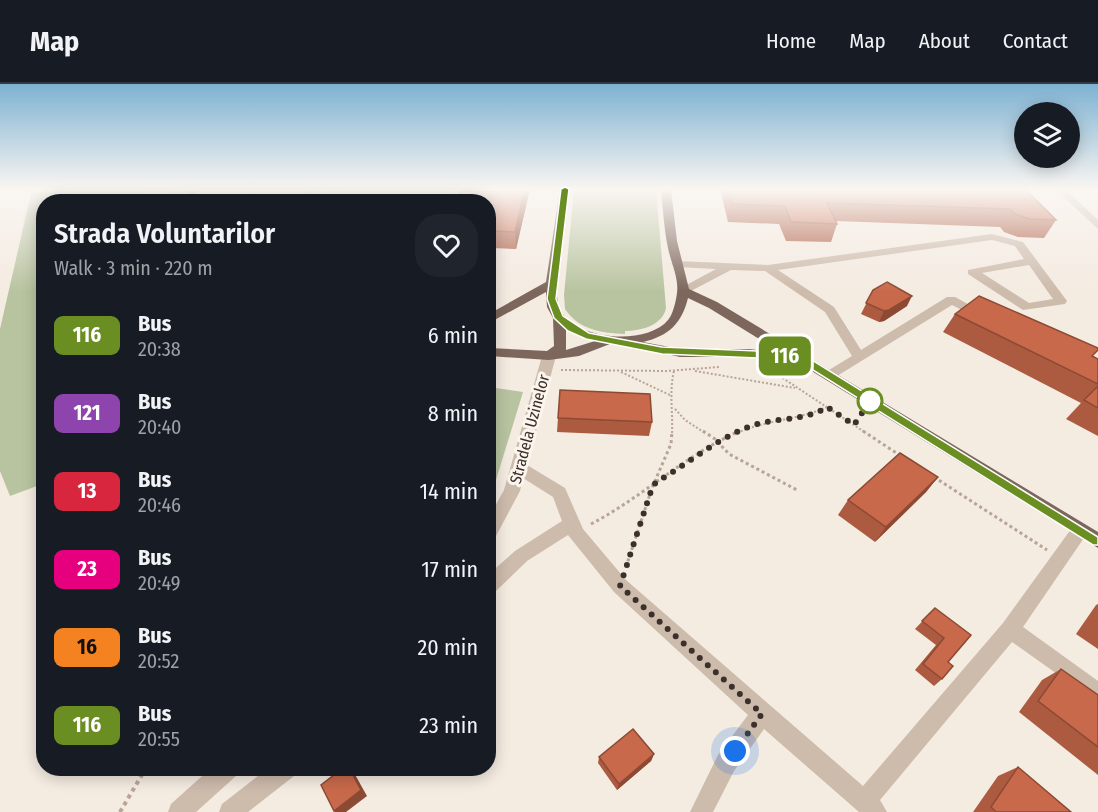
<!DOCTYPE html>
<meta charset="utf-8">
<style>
body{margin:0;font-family:"Fira Sans Condensed",sans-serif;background:#20242c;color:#f1f3f6;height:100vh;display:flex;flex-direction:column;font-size:22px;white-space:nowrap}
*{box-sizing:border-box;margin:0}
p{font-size:20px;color:#9ea1a6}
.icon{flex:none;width:33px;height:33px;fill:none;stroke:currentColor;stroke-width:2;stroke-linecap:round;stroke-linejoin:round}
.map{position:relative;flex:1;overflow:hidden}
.drawer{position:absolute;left:36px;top:110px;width:460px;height:582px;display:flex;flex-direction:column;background:#171b24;border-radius:24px;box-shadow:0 3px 15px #0003}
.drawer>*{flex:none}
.badge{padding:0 12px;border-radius:9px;font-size:21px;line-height:39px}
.fabs{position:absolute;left:1014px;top:18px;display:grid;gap:12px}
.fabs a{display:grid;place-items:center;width:66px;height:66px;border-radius:50%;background:#171b24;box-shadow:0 3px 15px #0003;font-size:30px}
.you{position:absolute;width:30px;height:30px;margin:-15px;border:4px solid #fff;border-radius:50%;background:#1a73e8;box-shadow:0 0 0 9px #1a73e833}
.map>.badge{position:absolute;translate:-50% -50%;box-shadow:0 0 0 3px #fff}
.round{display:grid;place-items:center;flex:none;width:63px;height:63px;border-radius:24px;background:#20242c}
.overview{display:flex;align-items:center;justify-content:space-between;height:102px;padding:0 18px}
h1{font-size:28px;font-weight:600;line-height:45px}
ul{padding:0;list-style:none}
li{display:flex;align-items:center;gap:18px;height:78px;padding:0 18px}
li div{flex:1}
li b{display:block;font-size:22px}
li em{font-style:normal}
li .badge{min-width:66px;font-weight:700;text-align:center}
header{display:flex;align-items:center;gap:36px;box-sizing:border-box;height:84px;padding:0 30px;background:#171b24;border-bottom:2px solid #363941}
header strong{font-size:28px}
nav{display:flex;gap:33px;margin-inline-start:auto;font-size:21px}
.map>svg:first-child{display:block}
.green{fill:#b8c4a0}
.plaza{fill:#ecdcc8}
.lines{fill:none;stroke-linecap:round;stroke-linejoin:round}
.path-far2{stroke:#b9a596;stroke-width:2;stroke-dasharray:2 2;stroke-linecap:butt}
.path-far1{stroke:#b9a596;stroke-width:3;stroke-dasharray:3 3;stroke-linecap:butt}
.path{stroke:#b9a596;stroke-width:4;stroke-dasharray:4 4;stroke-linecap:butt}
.minor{fill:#cdbbac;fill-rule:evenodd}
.major{fill:#7d675c;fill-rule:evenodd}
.wall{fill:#ac5a40}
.shaded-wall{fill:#8c4a34}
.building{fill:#c8694b;stroke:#8c4a34;stroke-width:1.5}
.line{fill:#6b8e23;stroke:#fff;stroke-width:1.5}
.walk{stroke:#3b302b;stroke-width:6;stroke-dasharray:0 10.8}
.stop-dot{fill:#fff;stroke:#6b8e23;stroke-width:3}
.labels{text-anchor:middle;stroke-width:6;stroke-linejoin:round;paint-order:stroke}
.street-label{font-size:16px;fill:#3b302b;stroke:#fbf5ee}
</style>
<header>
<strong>Map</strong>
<nav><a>Home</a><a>Map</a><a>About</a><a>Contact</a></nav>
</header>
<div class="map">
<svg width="1098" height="728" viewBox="0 0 1098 728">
<rect width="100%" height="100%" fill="#f4ebe1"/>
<!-- green -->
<g class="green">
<polygon points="32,105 145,105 144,117 44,117 43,395 37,402 10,412 0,387 0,245"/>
<path d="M574 105H656L666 224C663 241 641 247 625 247V250C602 249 579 246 565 225L564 211Z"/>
<polygon points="489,303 523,308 496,396 489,400"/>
</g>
<!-- plaza -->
<polygon class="plaza" points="145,105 181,105 182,117 144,117"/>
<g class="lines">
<!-- path-far2 -->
<g class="path-far2">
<polyline points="769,285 866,349"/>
<polyline points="561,286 667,287 719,283"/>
<polyline points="695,287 795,304"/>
<polyline points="621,288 672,312"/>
<polyline points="675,325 685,336 705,349"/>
<path d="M672 349C673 328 669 307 674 287"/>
<path d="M737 349C766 336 798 336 827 323"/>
</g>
<!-- path-far1 -->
<g class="path-far1">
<polyline points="703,347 715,355 729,370 797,406"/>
<polyline points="863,347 901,372"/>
<polyline points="934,393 1047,466"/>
<path d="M591 440C643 413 686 370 740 347"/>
<polyline points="626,483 652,404 671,360 672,347"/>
</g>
<!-- path -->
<polyline class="path" points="120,728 146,684"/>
<!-- minor -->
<g class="minor">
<polygon points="184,105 201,105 174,113 174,117 164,117 167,109"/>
<polygon points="306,105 451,105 452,106 447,109 315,107 311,117 301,117"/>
<polygon points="1055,105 1065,105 1098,136 1098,145"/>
<path d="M992 150 1023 158 1067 217 1065 220 1023 226 968 190V186L1024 175 1015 162 992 156 778 186 834 223 861 266 947 213H955L990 232 984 236 980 235 952 221 829 297 822 292 824 289 852 272 825 228 765 187 731 186 687 209H679V205L716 185 677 183 671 180 677 177 768 181ZM1029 181 1053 215 1029 219 982 189Z"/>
<polygon points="549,268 556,272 527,381 565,404 583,445 626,496 863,702 1003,539 1074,441 1080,439 1086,441 1088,446 1086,451 1023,543 1098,597 1098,619 1012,558 880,716 887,728 859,728 764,645 734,687 713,728 690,728 718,671 748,631 614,508 568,451 527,477 495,508 489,510 489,490 515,467 562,437 553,413 523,394 520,407 495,454 489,456 489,433 504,406 542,272"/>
<polygon points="211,684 239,684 236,692 196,728 168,728 171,720"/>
<polygon points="268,684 297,684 294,692 248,728 219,728 222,720"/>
</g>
<!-- major -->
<g class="major">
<polygon points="187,105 197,105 199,117 189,117"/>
<path d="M560 105H570C566 132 551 200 559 223 572 257 647 262 668 236 673 230 676 217 677 209 679 194 671 179 668 164 664 145 663 125 661 105H671L677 157 689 205 717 218 1098 448V464L797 278 749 273H680L622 260H610L579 272 549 276 489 272V264L547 267 554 262 553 234 547 223 546 208 489 239V230L546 198ZM688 214 709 224 782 269 749 265H680L643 258C669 252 682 239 688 214ZM566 246 595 257 566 266Z"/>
</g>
</g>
<!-- wall -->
<g class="wall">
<polygon points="461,105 530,105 516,165 493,164 489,117"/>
<polygon points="720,105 1025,105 1056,136 1044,154 1018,153 1004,148 1000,143 836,137 837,140 831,158 786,157 779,140 728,138"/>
<polygon points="873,206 907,222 884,237 879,238 861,230"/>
<polygon points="955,230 1093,272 1098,275 1098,352 1066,335 1081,319 943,248"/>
<polygon points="558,334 652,338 649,352 557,348"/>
<polygon points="938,393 926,408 875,458 838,431 848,416"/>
<polygon points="1098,520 1098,565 1076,550 1096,521"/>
<polygon points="935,524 971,551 948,578 942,595 934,602 915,586 936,561 915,545"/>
<polygon points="1061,585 1098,611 1098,691 1019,628 1042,596"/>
<polygon points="654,670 651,677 617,706 598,679 599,673"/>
<polygon points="1018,683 1071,728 973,728 998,692"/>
</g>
<!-- shaded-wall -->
<g class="shaded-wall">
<polygon points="525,105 530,105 516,165 515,148"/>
<polygon points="492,147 493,164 489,180 489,157"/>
<polygon points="912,212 907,222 884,237 879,238 884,227"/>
<polygon points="938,393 926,408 875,458 886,443"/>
<polygon points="654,670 651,677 617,706 619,700"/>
<polygon points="349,684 351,684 353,687 367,712 346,728 335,728 334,727"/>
</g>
<!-- building -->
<g class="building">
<polygon points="461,105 525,105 515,148 492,147 489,157 489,117 457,117"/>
<polygon points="728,105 1025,105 1056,136 1030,135 1015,130 1010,125 827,119 837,140 791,138 785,122 732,120"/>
<polygon points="887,198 912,212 889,226 884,227 866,219 873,206"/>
<polygon points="979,212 1098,264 1098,266 1092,272 1098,275 1098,300 955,230"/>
<polygon points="1098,302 1098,324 1084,316"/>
<polygon points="560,306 650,310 652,338 558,334"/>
<polygon points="900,369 938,393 886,443 848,416"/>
<polygon points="935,524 971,551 948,578 953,582 942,595 923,580 944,554 922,537"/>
<polygon points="1061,585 1098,611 1098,663 1038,617"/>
<polygon points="633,645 654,670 619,700 599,673"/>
<polygon points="1018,683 1071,728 996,728 991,723"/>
<polygon points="343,684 349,684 361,706 334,727 321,701"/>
</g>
<!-- sky -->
<linearGradient id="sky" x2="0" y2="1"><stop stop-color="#7eb2d2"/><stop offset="0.51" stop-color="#faf6f2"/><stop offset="1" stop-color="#faf6f2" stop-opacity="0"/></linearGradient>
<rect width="1098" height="207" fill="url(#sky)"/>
<!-- line -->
<polygon class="line" points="565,103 569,105 556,215 563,232 589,249 662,263 783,268 812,276 1098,453 1098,461 1093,461 805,281 783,275 662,270 586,255 568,247 554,234 547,215 561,105"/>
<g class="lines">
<!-- walk -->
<path class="walk" d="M735 667 762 630 620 502 652 404 656 398C688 380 716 355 751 342 775 333 804 338 827 323L854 341 870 317"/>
</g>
<!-- markers -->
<circle class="stop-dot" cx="870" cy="317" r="12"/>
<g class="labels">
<!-- street labels -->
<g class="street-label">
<text transform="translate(529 345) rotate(-75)" y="6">Stradela Uzinelor</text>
</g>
</g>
</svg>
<div class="fabs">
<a><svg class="icon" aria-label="layers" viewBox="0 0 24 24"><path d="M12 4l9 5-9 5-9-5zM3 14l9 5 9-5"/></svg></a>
</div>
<div class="you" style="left:735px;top:667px"></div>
<b class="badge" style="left:785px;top:272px;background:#6b8e23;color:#fff">116</b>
<section class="drawer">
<div class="overview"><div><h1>Strada Voluntarilor</h1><p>Walk · 3 min · 220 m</p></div><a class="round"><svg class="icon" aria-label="heart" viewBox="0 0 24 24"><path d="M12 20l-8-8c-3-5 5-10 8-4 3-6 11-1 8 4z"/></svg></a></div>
<ul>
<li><span class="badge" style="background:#6b8e23;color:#fff">116</span><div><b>Bus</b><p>20:38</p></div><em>6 min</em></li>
<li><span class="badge" style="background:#8e44ad;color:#fff">121</span><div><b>Bus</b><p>20:40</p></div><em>8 min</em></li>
<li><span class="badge" style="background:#d7263d;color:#fff">13</span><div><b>Bus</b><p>20:46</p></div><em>14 min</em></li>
<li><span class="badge" style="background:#e6007e;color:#fff">23</span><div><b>Bus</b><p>20:49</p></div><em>17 min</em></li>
<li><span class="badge" style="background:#f58220;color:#111">16</span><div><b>Bus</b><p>20:52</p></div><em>20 min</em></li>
<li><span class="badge" style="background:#6b8e23;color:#fff">116</span><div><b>Bus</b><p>20:55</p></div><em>23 min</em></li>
</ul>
</section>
</div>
